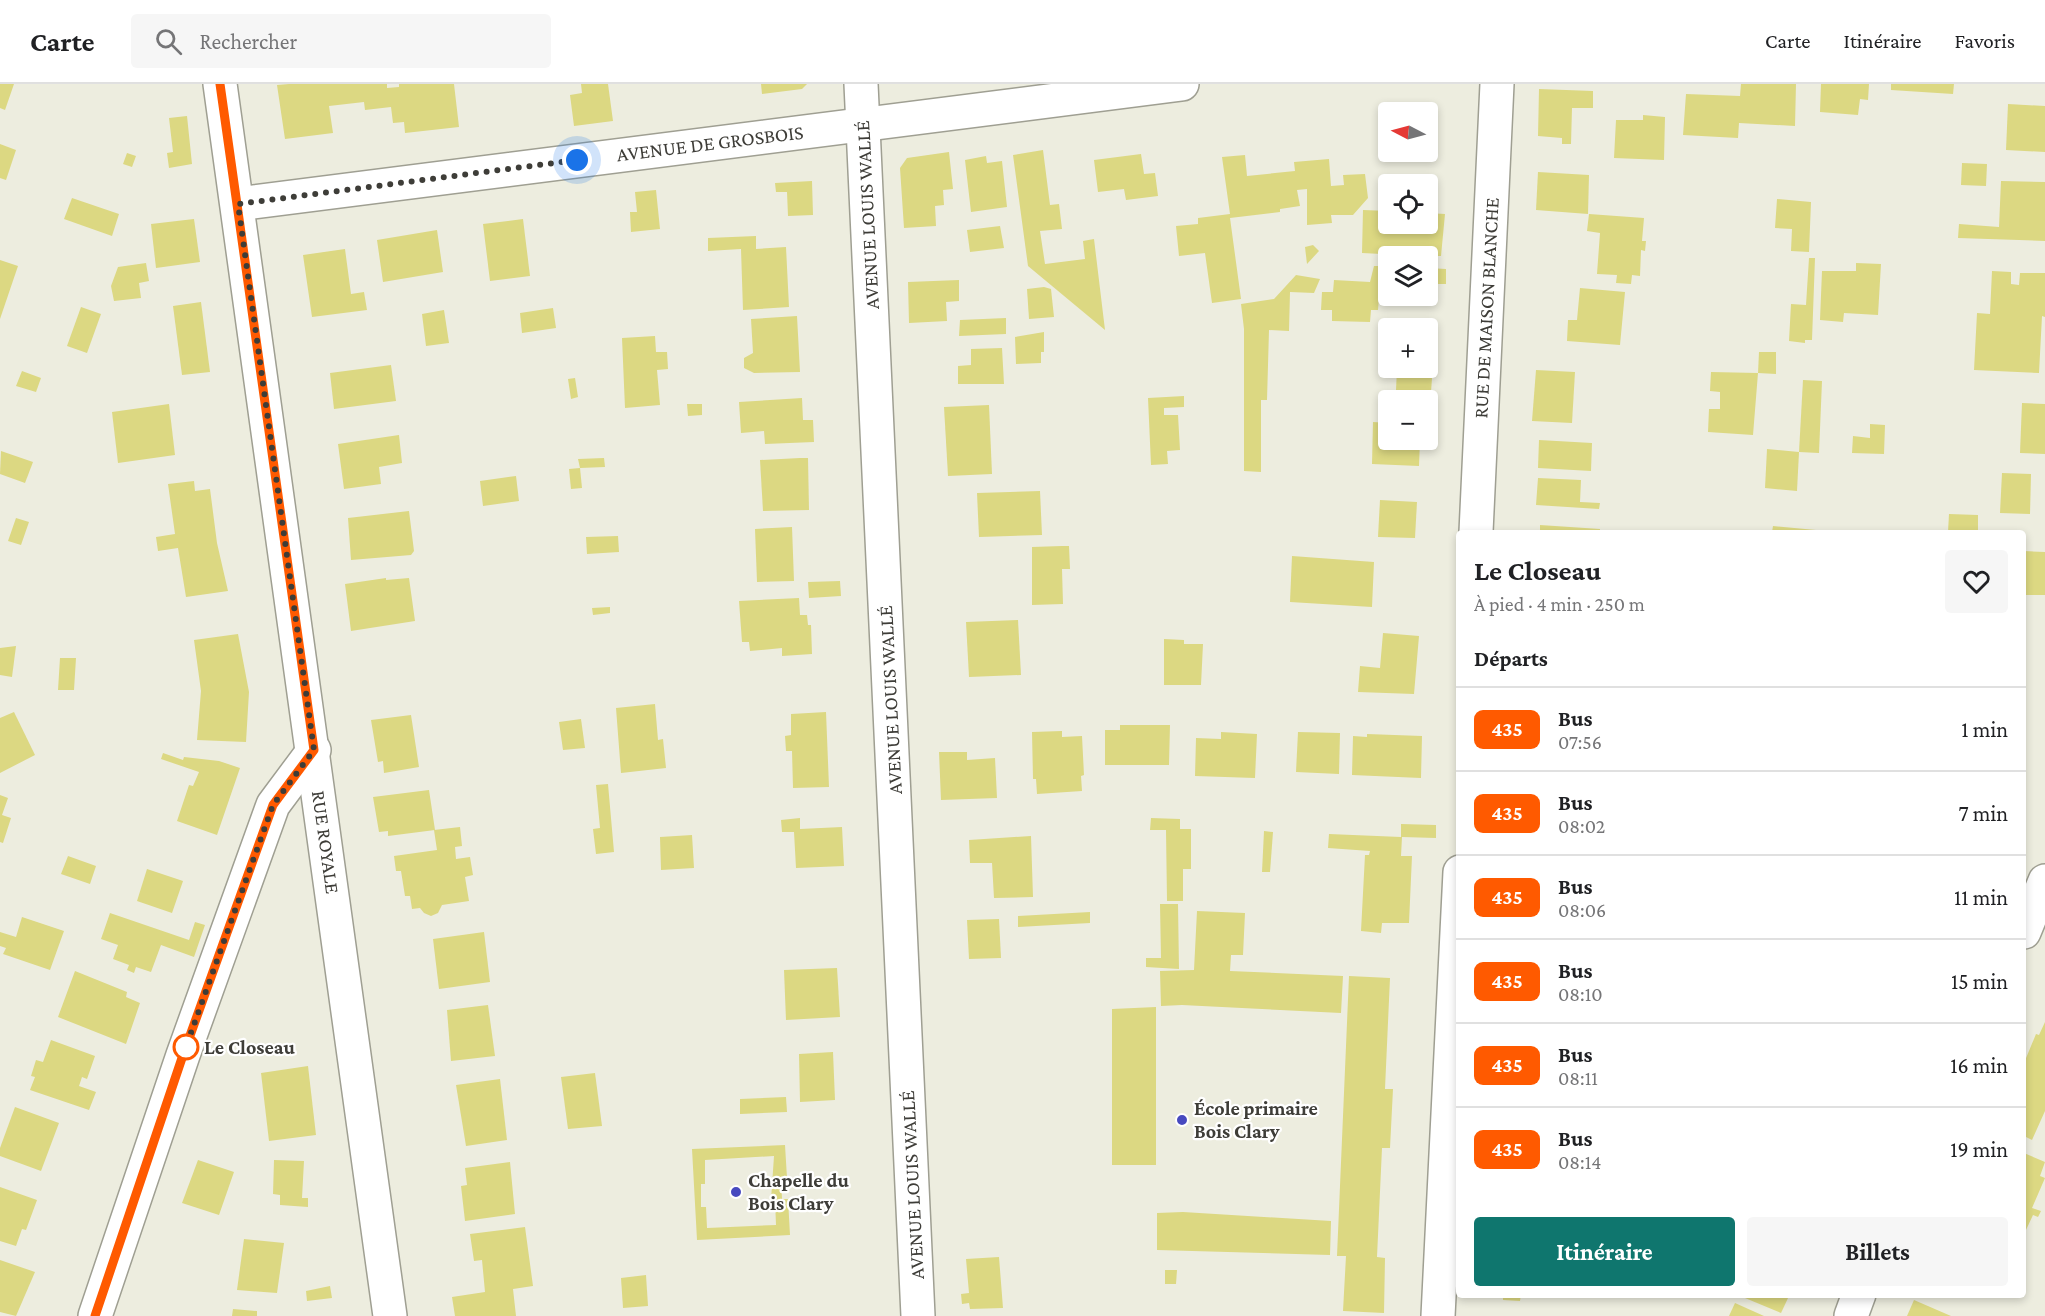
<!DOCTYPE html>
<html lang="fr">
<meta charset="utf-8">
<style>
body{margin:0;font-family:"Crimson Pro",serif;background:#f6f6f6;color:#202124;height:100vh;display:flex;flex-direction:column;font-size:22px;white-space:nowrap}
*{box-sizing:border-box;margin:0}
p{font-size:20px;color:#757577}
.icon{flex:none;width:33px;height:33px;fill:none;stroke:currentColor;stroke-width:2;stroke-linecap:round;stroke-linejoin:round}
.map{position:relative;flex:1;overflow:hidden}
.sheet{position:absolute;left:1456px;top:446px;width:570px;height:768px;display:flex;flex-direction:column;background:#fff;border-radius:6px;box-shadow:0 3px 9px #0003}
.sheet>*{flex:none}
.badge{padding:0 12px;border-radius:9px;font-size:21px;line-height:39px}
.needle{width:39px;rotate:276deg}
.controls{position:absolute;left:1378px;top:18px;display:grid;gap:12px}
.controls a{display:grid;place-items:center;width:60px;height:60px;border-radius:6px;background:#fff;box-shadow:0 3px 9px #0003;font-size:30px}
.you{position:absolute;width:30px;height:30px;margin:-15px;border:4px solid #fff;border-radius:50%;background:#1a73e8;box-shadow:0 0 0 9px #1a73e833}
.map>.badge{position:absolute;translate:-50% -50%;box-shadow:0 0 0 3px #fff}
h2{padding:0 18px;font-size:22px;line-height:54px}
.round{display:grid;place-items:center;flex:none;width:63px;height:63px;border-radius:6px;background:#f6f6f6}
.summary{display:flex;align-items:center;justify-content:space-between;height:102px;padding:0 18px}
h1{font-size:28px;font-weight:700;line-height:45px}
.action{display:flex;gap:12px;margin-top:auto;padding:12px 18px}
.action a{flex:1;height:69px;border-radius:6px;background:#0f766e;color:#fff;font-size:24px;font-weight:700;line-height:69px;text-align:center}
.action a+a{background:#f6f6f6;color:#202124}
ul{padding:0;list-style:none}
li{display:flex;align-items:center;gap:18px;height:84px;padding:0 18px;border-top:2px solid #e0e0e0}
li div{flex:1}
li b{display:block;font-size:22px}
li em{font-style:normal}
li .badge{min-width:66px;font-weight:700;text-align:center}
header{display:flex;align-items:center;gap:36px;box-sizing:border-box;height:84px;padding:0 30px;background:#fff;border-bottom:2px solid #e0e0e0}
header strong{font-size:28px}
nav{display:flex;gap:33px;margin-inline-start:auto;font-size:21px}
.search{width:420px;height:54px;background:#f6f6f6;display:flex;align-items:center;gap:15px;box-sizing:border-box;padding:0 21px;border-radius:6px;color:#757577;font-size:22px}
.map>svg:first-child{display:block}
.building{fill:#dcd882;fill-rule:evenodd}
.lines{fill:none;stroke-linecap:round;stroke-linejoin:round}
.minor-casing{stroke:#9f9f92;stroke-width:36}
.minor{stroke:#fff;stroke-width:33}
.line-casing{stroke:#fff;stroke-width:14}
.line{stroke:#ff5a00;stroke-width:9}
.walk{stroke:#3e3d38;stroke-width:6;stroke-dasharray:0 10.8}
.stop-dot{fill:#fff;stroke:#ff5a00;stroke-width:3}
.poi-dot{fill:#4749bf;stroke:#fff;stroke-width:2}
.labels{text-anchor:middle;stroke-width:4.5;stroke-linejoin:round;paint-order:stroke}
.street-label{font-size:20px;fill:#3e3d38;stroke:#fff}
.stop-label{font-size:20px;font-weight:bold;fill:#3e3d38;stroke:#fff;text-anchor:start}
.poi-label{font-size:20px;font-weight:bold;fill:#3e3d38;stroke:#fff;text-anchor:start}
</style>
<header>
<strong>Carte</strong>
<div class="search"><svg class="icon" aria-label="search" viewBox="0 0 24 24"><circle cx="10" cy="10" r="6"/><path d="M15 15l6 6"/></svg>Rechercher</div>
<nav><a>Carte</a><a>Itinéraire</a><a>Favoris</a></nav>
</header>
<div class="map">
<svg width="2045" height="1232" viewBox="0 0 2045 1232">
<rect width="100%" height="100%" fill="#ededdf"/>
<!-- building -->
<g class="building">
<polygon points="0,0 14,0 5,26 0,24"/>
<polygon points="289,0 387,0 387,4 399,3 399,0 454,0 459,43 405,49 404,38 393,39 391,23 365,26 364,18 329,22 333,49 285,55 277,1"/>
<polygon points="581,0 608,0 613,37 574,42 570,11 582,9"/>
<polygon points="761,0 807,0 802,5 762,10"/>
<polygon points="1741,0 1796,0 1795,42 1739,39 1738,54 1683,51 1686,10 1740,12"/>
<polygon points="1821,0 1869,0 1868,16 1860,15 1858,31 1820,28"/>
<polygon points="1891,0 1954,0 1953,10 1891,6"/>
<polygon points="1539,5 1593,7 1593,24 1572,24 1571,60 1562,60 1562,54 1538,52"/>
<polygon points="2008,20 2045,22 2045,68 2006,66"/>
<polygon points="1643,31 1665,33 1664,76 1614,74 1616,36 1643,36"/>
<polygon points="187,32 192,80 169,84 167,69 173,68 169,34"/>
<polygon points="0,60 16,66 6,96 0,94"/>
<polygon points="1043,66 1050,121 1059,120 1062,145 1040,147 1045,180 1085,175 1083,157 1094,155 1105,246 1028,182 1013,71"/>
<polygon points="949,68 953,105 943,106 944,121 935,122 936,142 904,144 900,84 907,74"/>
<polygon points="127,69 136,72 132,83 123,80"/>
<polygon points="1141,70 1144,90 1155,89 1158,112 1126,116 1124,105 1098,108 1094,76"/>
<polygon points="1245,71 1247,92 1295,87 1294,78 1329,75 1331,102 1344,101 1343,91 1365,90 1368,114 1353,131 1331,131 1332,139 1307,141 1307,105 1297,106 1300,122 1280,125 1280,128 1230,134 1241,215 1212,219 1205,169 1179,172 1176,142 1198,140 1198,134 1230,130 1222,73"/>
<polygon points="986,72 987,79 1002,77 1007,123 971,128 965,76"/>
<polygon points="1962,79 1987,80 1986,102 1961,101"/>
<polygon points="1538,88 1589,91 1588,130 1536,126"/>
<polygon points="812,97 813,131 788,132 787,108 776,108 775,99"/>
<polygon points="2001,97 2045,98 2045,157 1958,154 1959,140 1999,143"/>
<polygon points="656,106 660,145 631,148 630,128 637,128 635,108"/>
<polygon points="72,114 119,130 112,152 64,135"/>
<polygon points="1777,115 1811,118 1809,168 1791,167 1792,145 1775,144"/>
<polygon points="1363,126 1389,127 1389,140 1428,140 1428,129 1445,130 1441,172 1389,172 1389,181 1382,181 1382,170 1362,169"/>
<polygon points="1589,130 1644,134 1642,157 1646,157 1645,167 1641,166 1640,192 1632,191 1631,200 1616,199 1617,191 1597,190 1600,149 1587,147"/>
<polygon points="194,135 200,178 156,184 151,140"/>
<polygon points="523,135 530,192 490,197 483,140"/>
<polygon points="1000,142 1004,164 970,168 967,146"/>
<polygon points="437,146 443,188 383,198 377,156"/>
<polygon points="756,152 756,165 786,163 789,223 743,226 741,165 708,167 708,154"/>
<polygon points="1313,161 1319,167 1307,180 1305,163"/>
<polygon points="345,165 351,210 364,208 367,226 312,233 303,171"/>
<polygon points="1809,174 1815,174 1812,256 1805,256 1805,259 1789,257 1791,220 1806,221"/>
<polygon points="0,176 18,182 0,235"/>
<polygon points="146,179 149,197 139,199 141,214 114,217 111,202 118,183"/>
<polygon points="1856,179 1881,180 1878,231 1844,229 1843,238 1820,236 1822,187 1856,187"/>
<polygon points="1374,182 1389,182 1389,199 1380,199 1378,226 1371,226 1370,238 1332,237 1332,226 1321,226 1322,208 1333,208 1334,196 1370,198"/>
<polygon points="1428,184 1446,185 1446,200 1428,200"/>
<polygon points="1992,187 2011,188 2011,200 2019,201 2020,189 2045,189 2045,233 2042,232 2039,289 1974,286 1977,229 1990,230"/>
<polygon points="1296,191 1320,195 1314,209 1290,208 1289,247 1269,246 1267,316 1261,316 1261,388 1244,387 1244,245 1241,220 1274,215"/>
<polygon points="959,196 959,217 946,218 947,237 909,239 908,198"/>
<polygon points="1044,203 1051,205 1054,233 1029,235 1027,205"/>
<polygon points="1580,204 1625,208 1620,261 1567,257 1568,236 1577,236"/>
<polygon points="201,218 210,288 182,291 173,222"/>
<polygon points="81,223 101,230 87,269 67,262"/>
<polygon points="553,224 556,244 522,249 520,229"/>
<polygon points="444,226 449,259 426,262 422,230"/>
<polygon points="797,232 800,288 754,289 744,284 744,274 753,269 751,235"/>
<polygon points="1006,234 1006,250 959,252 960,236"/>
<polygon points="1044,248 1044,268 1041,268 1041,279 1016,280 1015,253"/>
<polygon points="655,252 656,268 667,268 668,285 657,286 660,321 625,324 622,254"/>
<polygon points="1002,264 1004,300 958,300 958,282 971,281 971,265"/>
<polygon points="1428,267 1434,267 1431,308 1396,306 1397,284 1428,284"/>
<polygon points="1759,268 1776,268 1776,290 1758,289"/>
<polygon points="391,281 396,317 334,325 330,289"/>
<polygon points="1536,286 1575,288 1572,339 1532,337"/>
<polygon points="22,287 41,294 36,308 16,302"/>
<polygon points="1711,288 1758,289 1753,351 1708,348 1709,325 1720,325 1720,308 1710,307"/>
<polygon points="575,294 578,313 571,315 568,295"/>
<polygon points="1803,296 1822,297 1819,369 1799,368"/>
<polygon points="1184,312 1184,323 1164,324 1164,331 1178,331 1180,366 1167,367 1168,380 1151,381 1148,314"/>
<polygon points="802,314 803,336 813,336 814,358 765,360 764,347 741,349 739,318"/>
<polygon points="2022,319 2045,320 2045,370 2020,369"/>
<polygon points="169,320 175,371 118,379 112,328"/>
<polygon points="687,320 702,320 702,331 688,332"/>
<polygon points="989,321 992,390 948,392 944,323"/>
<polygon points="1373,338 1389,339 1389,356 1420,356 1419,382 1372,380"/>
<polygon points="1870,340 1885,341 1884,370 1852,369 1853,352 1870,354"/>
<polygon points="399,351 402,379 379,383 381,400 344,405 338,360"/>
<polygon points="1539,356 1592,359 1591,387 1538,384"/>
<polygon points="1767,365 1799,368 1797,407 1765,404"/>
<polygon points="1,367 33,378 25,399 0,390"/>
<polygon points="604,374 605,383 580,384 578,375"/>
<polygon points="800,374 808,374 809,426 763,427 760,376"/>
<polygon points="580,384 582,404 571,405 569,385"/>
<polygon points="2002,389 2031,390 2030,430 2000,429"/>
<polygon points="516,392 519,417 483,422 480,397"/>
<polygon points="1538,394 1581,396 1580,418 1600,419 1599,425 1536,421"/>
<polygon points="194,397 195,407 210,405 217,459 228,507 186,513 178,464 158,467 156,453 175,450 168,400"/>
<polygon points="1040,407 1042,451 979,453 977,409"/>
<polygon points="1380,416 1417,418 1415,454 1378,453"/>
<polygon points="409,427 414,467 411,471 351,476 348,434"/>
<polygon points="1949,430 1978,431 1978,448 1948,448"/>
<polygon points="16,434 29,438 21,461 8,457"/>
<polygon points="1540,441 1600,445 1600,448 1540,448"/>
<polygon points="1773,442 1816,446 1816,448 1772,448"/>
<polygon points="792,443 794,497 757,498 755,445"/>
<polygon points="618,452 619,468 587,470 586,453"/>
<polygon points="1062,462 1069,462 1070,485 1062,485 1063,520 1032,521 1032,463"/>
<polygon points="2024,467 2045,468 2045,511 2024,511"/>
<polygon points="1292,472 1374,478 1372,523 1290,518"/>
<polygon points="386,494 386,496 409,494 415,537 351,547 345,500"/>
<polygon points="840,497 841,512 809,514 808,498"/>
<polygon points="799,514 800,531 807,531 808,541 811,541 812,570 782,572 782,564 750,567 749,558 742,558 739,517"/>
<polygon points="610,523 610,529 593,531 592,524"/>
<polygon points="1018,536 1021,591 969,593 966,538"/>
<polygon points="1383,549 1419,552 1414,610 1358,608 1360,582 1380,584"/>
<polygon points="238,550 249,608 246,658 197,656 201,607 194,556"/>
<polygon points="1164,555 1184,556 1184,560 1203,560 1201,601 1164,601"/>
<polygon points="16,562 12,593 0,591 0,564"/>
<polygon points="60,574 76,574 74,606 58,606"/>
<polygon points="655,620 658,656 663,655 666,684 621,689 616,624"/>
<polygon points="14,628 35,671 0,689 0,634"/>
<polygon points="826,628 829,703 793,704 792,667 786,667 785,652 791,651 791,630"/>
<polygon points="411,631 419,683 384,689 383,677 378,678 371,636"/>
<polygon points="581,635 585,664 563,666 559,638"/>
<polygon points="1120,641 1170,641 1169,681 1105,681 1105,646 1120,646"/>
<polygon points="1062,647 1062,653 1082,652 1084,691 1081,692 1082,707 1037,710 1036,695 1033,695 1032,648"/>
<polygon points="1221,648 1257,650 1255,694 1195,692 1196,654 1221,655"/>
<polygon points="1298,648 1340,649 1339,690 1296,688"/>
<polygon points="1367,650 1422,652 1421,694 1352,691 1353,652 1367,653"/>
<polygon points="939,668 967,668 967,676 995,674 997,714 941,716"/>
<polygon points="163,669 183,676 184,673 219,677 240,684 217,751 177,737 189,701 193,702 199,688 161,675"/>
<polygon points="608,700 614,768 596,770 593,745 600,744 596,701"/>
<polygon points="429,706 435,746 388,752 388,747 379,748 373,713"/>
<polygon points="0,711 8,714 2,731 11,734 3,759 0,758"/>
<polygon points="800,734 800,745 842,743 844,782 796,784 794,748 782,748 781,736"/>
<polygon points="1151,734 1180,735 1180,745 1191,745 1191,785 1183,785 1183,817 1167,817 1166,746 1150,746"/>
<polygon points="1401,740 1436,741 1436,754 1402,753 1401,772 1412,772 1409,839 1382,839 1381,849 1361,847 1365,771 1369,771 1370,767 1328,764 1329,750 1401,753"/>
<polygon points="460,743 462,762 455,763 456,775 470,773 473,791 465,793 469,817 442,821 438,829 431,832 424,829 420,824 412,825 410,812 405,812 401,787 396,787 394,772 437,766 434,746"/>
<polygon points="1264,747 1273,748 1270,788 1262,788"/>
<polygon points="692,751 694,784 661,786 660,753"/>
<polygon points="1031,752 1033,813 994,814 992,779 970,779 969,756"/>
<polygon points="68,772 96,782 90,800 61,790"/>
<polygon points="147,785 183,797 172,829 137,817"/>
<polygon points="1160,820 1178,820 1179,885 1146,883 1146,874 1161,874"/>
<polygon points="1197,827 1245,829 1243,871 1231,871 1230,887 1343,892 1341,929 1182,921 1161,922 1160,887 1194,886"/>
<polygon points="1090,828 1090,839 1018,843 1018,832"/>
<polygon points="110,829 189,856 195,838 205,841 194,873 161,861 151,888 136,883 134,889 127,886 129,881 113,875 118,861 101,855"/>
<polygon points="22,833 64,847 50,886 3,870 6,864 0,862 0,848 16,853"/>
<polygon points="999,835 1001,874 969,875 967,836"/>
<polygon points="484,848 490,898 439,905 433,855"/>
<polygon points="837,884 840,933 786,936 784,886"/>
<polygon points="75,887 127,908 126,913 140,919 126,960 58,933"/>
<polygon points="1349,892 1390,894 1385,1005 1393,1005 1390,1064 1382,1064 1377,1173 1385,1174 1384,1229 1343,1227 1346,1172 1337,1172"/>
<polygon points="488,921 495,972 451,977 447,926"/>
<polygon points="1156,923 1156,1081 1112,1081 1112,925"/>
<polygon points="2045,938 2045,1027 2032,1056 2024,1052 2024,979 2036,950 2039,951"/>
<polygon points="51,956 95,972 87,995 82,993 79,1002 96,1008 89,1026 30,1006 35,993 31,992 36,976 43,978"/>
<polygon points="833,968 835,1016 800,1018 799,970"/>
<polygon points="308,982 316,1051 269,1057 261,989"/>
<polygon points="595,989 602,1042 568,1045 561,993"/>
<polygon points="500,995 507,1056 466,1062 456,1001"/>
<polygon points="786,1013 787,1028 740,1030 740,1015"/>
<polygon points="15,1023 59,1039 41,1087 0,1072 0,1064"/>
<path d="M785 1061 787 1094 781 1095 782 1115H788L790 1151 697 1156 692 1065ZM774 1072 771 1116H775L776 1141 707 1144 706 1123H701V1100H705V1076Z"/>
<polygon points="2024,1069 2045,1078 2040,1092 2045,1094 2032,1124 2041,1127 2038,1133 2033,1131 2026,1146 2024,1145"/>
<polygon points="198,1076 234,1088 219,1131 182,1119"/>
<polygon points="274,1076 304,1077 302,1114 308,1114 308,1123 280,1121 280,1111 273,1110"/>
<polygon points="510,1078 515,1130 465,1137 461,1102 467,1101 465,1084"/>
<polygon points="0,1103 37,1116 26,1146 22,1145 16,1162 0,1157"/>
<polygon points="1183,1128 1331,1137 1330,1171 1157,1166 1157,1129"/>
<polygon points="525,1143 533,1202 513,1205 516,1232 455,1232 452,1213 485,1208 482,1176 474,1177 470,1150"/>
<polygon points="244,1155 284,1159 277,1209 237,1206"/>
<polygon points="999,1173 1003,1224 970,1225 969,1219 962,1220 961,1210 969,1209 966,1175"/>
<polygon points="0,1176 35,1188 16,1232 0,1228"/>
<polygon points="1165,1186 1177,1186 1176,1200 1165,1200"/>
<polygon points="646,1191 648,1222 623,1224 621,1194"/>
<polygon points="330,1202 332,1214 307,1217 306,1207"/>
<polygon points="1503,1210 1521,1210 1520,1217 1503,1216"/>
<polygon points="1746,1210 1786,1210 1789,1212 1781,1229 1745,1214"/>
<polygon points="1914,1216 1951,1232 1907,1232"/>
<polygon points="1735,1219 1764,1232 1729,1232"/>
<polygon points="233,1225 257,1227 257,1232 232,1232"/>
</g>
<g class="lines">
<!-- minor casing -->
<g class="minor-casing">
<g id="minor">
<polyline points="220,0 390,1232"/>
<polyline points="861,0 918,1232"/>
<polyline points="238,120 1182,0"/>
<polyline points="1476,448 1497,0"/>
<polyline points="2024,848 2045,797"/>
<polyline points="95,1232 183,971 273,721 314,666"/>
<polyline points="1438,1232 1460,788"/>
<polyline points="1851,1232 1859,1210"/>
</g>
</g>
<!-- minor -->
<use href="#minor" class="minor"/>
</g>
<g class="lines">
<!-- line casing -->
<g class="line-casing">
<polyline id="line" points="95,1232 183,971 273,721 314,666 220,0"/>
</g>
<!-- line -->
<use href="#line" class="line"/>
<!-- walk -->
<polyline class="walk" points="186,963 183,971 273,721 314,666 238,120 577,76"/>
</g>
<!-- markers -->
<circle class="stop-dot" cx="186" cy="963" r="12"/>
<g class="poi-dot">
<circle cx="1182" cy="1036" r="6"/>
<circle cx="736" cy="1108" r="6"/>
</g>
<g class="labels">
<!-- street labels -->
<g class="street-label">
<text transform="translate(710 59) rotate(-7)" y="7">AVENUE DE GROSBOIS</text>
<text transform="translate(867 131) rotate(-93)" y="7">AVENUE LOUIS WALLÉ</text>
<text transform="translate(1486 224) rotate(-87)" y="7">RUE DE MAISON BLANCHE</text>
<text transform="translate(890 616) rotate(-93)" y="7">AVENUE LOUIS WALLÉ</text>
<text transform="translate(326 758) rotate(82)" y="7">RUE ROYALE</text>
<text transform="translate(912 1101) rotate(-93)" y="7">AVENUE LOUIS WALLÉ</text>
</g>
<!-- stop labels -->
<g class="stop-label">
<text x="204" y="970">Le Closeau</text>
</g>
<!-- poi labels -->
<g class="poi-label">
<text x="1194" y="1031">École primaire<tspan x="1194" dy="23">Bois Clary</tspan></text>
<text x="748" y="1103">Chapelle du<tspan x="748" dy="23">Bois Clary</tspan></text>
</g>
</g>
</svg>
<div class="controls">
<a><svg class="needle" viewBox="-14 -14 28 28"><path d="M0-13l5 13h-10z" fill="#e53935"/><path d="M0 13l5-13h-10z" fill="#757577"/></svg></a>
<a><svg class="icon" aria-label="locate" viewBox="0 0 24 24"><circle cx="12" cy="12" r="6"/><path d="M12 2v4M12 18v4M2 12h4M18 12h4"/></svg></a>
<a><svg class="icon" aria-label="layers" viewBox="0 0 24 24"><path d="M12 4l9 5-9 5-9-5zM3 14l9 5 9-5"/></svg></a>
<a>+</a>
<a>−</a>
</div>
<div class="you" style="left:577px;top:76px"></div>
<section class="sheet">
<div class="summary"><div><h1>Le Closeau</h1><p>À pied · 4 min · 250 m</p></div><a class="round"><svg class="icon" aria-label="heart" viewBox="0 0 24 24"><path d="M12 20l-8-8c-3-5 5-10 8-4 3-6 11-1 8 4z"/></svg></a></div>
<h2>Départs</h2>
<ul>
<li><span class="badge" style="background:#ff5a00;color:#fff">435</span><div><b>Bus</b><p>07:56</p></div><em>1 min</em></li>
<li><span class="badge" style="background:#ff5a00;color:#fff">435</span><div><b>Bus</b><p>08:02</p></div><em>7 min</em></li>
<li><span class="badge" style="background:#ff5a00;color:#fff">435</span><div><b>Bus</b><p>08:06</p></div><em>11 min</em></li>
<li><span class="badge" style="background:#ff5a00;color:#fff">435</span><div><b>Bus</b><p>08:10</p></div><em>15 min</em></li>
<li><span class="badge" style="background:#ff5a00;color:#fff">435</span><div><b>Bus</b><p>08:11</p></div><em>16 min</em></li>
<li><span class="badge" style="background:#ff5a00;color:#fff">435</span><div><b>Bus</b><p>08:14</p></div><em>19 min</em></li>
</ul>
<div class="action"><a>Itinéraire</a><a>Billets</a></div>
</section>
</div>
